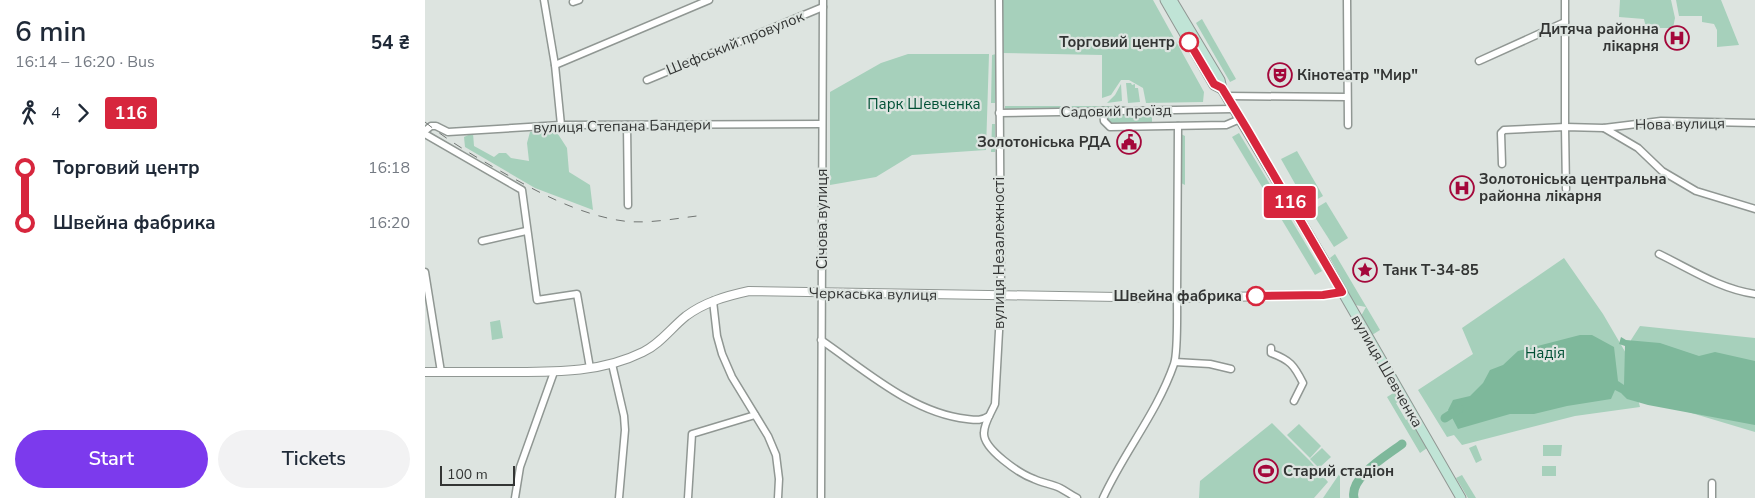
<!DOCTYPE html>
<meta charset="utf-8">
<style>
body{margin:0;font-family:"Nunito Sans",sans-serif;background:#f2f2f3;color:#1f2937;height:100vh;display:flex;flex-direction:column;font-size:19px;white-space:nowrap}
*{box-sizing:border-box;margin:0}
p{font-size:16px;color:#747a83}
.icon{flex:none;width:28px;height:28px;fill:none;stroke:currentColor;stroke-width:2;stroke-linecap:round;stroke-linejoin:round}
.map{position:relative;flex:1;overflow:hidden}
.panel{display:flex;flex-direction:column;background:#fff;width:425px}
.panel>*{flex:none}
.badge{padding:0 10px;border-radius:4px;font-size:18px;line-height:32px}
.scale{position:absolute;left:15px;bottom:12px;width:75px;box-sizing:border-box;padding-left:5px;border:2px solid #333534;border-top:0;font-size:14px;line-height:18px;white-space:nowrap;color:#333534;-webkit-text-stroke:4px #dde4e0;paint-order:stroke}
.map>.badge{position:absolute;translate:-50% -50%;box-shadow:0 0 0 2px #fff}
.legs{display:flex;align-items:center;gap:8px;height:55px;padding:0 15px;font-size:16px}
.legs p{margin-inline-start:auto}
.summary{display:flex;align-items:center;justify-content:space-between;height:85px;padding:0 15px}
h1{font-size:28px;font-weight:600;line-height:38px}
.button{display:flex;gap:10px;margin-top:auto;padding:10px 15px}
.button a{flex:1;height:58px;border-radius:30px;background:#7c3aed;color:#fff;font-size:20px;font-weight:600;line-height:58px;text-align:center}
.button a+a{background:#f2f2f3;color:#1f2937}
ul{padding:0 15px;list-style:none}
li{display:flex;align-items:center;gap:18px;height:55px;font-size:19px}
li i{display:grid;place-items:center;width:8px;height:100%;margin:0 6px;background:currentColor}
li i::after{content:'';width:12px;height:12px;margin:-6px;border:4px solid;border-radius:50%;background:#fff}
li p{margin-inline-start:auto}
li:first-child i{background:linear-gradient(#0000 50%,currentColor 0)}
li:last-child i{background:linear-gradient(currentColor 50%,#0000 0)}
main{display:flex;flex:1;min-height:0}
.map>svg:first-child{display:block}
.green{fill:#a6d0bb}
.water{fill:#7eb89b}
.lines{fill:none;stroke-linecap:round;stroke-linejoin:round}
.river{stroke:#7eb89b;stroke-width:9}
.minor-casing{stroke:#909793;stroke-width:9}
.tertiary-casing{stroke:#909793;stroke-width:10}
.secondary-casing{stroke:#909793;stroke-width:11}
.minor{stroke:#fff;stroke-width:6}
.tertiary{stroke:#fff;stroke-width:8}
.secondary{stroke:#c0e4d6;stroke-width:9}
.rail{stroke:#717573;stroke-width:1;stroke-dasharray:9 9;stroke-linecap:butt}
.line-1-casing{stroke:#fff;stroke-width:11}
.line-1{stroke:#d7263d;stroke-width:8}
.stop-1-dot{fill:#fff;stroke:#d7263d;stroke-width:2.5}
.labels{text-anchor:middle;stroke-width:4.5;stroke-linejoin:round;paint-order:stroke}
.poi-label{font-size:15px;font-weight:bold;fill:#333534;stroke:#dde4e0;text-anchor:start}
.stop-label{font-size:15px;font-weight:bold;fill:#333534;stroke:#dde4e0;text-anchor:end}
.street-label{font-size:15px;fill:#333534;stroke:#dde4e0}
.park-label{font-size:15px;fill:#015035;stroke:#dde4e0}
</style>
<main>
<section class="panel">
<div class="summary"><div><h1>6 min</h1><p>16:14 – 16:20 · Bus</p></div><b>54 ₴</b></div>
<div class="legs"><svg class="icon" aria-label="walk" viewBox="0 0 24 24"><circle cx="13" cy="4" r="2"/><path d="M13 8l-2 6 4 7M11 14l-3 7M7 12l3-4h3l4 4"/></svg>4<svg class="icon" aria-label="forward" viewBox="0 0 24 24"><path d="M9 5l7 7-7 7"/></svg><b class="badge" style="background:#d7263d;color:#fff">116</b></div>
<ul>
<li><i style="color:#d7263d"></i><b>Торговий центр</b><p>16:18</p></li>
<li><i style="color:#d7263d"></i><b>Швейна фабрика</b><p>16:20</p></li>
</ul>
<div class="button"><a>Start</a><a>Tickets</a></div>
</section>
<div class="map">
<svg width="1330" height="498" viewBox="0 0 1330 498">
<rect width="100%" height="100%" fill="#dde4e0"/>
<!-- green -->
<g class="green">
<polygon points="577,0 728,0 779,92 778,102 721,103 718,88 704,80 696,80 686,95 677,98 677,55 577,53"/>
<polygon points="1195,0 1246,0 1250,18 1248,28 1221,28 1219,19 1194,17"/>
<polygon points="1251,0 1296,0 1314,45 1292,47 1292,30 1289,24 1277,22 1277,16 1254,16"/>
<polygon points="777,19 811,79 805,82 771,23"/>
<polygon points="483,54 564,54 561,150 487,155 451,177 405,185 405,92 456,63"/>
<polygon points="571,54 570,103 566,103 567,55"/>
<polygon points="701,83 706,83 707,85 710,84 710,88 713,88 715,102 703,103"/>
<polygon points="696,84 697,101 682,103 690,95"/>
<rect x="580" y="106" width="119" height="3"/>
<polygon points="682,114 727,114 727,124 687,124 682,122"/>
<polygon points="567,124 570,124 570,152 566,152"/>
<polygon points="131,131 142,148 144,172 165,185 168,210 110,188 40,147 39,137 48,133 49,146 69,157 74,153 81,153 86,158 104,161 102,143 105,132"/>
<polygon points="814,133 897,271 890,275 807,137"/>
<polygon points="756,134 760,136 760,185 756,183"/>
<polygon points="872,151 898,196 882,205 856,159"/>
<polygon points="901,202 923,238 909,247 886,211"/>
<polygon points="910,254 955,330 947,335 936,316 941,307 930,305 905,258"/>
<polygon points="1139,258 1178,314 1202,355 1215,407 1150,416 1037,445 1029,435 1022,437 993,390 1048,354 1037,328"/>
<polygon points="75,320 78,338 67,340 65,322"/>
<polygon points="1215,326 1330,338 1330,432 1243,406 1207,357 1206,340"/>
<polygon points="970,392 975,401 971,403 981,420 985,418 1002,448 995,453 962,397"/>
<polygon points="847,423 885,461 903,482 889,498 774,498 775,481"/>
<polygon points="874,424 896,446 885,458 862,435"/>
<polygon points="1051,445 1057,460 1051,463 1044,448"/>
<polygon points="1118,445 1137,445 1136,456 1118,456"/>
<polygon points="897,448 906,457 894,468 885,459"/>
<rect x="1117" y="466" width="14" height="10"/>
<polygon points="915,473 915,498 898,498"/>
<polygon points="1037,475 1051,498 1043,498 1031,478"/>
</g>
<!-- water -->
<polygon class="water" points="1155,335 1167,335 1189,347 1193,381 1199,385 1200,346 1194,344 1196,337 1201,340 1235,343 1274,356 1290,352 1330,361 1330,425 1223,405 1202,399 1196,393 1190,390 1186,399 1142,406 1109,414 1085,414 1033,429 1023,410 1028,400 1045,396 1058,383 1065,370 1078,365 1093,351"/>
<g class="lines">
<!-- river -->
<g class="river">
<polyline points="1020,418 1034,409"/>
<path d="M929 498C924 477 963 455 977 444"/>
</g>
<!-- minor casing -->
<g class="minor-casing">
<g id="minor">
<polyline points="119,0 130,65 136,125"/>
<path d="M574 0 576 295 570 404C566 413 559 423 559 433 558 449 595 474 609 479 617 483 627 484 635 488 641 491 646 495 652 498"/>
<polyline points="922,0 923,125"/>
<polyline points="1140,0 1140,127 1141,189"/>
<polyline points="148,2 154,0"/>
<polyline points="1054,61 1140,22"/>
<polyline points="130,65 284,0"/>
<polyline points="222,80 398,7"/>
<polyline points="801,96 922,97"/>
<polyline points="678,111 679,121 685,127 801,125 815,119"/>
<polyline points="574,113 808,109"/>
<polyline points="202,125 203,205"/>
<polyline points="1179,128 1213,148 1237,171 1271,191 1330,209"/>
<polyline points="0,131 6,126 11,126 23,132 136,125 397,124"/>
<polyline points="0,134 97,190 112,300 152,294 165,368"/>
<polyline points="1077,164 1076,133 1079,130 1140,127 1179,128 1236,121 1330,123"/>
<polyline points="57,241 101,231"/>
<path d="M1234 254C1265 269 1295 289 1330 294"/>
<polyline points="0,272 16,372"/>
<polyline points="288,301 292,336 297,354 307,377 343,436 351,455 354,479 353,498"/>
<path d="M396 340C440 370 487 413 542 419 551 420 556 421 564 416"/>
<path d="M846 348V353C865 360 869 365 878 383L869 401"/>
<polyline points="750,362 785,364 806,369"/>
<polyline points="187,364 199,416 200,430 194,498"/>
<polyline points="1287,483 1287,498"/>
<polyline points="90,498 95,467 129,372"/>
<polyline points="263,498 267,434 330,415"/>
<polyline points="396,498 398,0"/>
<path d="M678 498C699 452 732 413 749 364 753 352 752 312 752 296 752 240 753 183 753 126"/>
</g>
</g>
<!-- tertiary casing -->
<g class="tertiary-casing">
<path id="tertiary" d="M0 372C28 372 56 372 84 372 129 372 176 373 218 352 235 344 246 328 261 316 280 302 301 296 324 291L752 298 898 295 917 292"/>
</g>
<!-- secondary casing -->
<g class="secondary-casing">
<g id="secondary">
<polyline points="740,0 789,85 797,89"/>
<polyline points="747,0 795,80 797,89 903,267 1036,498"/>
</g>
</g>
<!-- minor -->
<use href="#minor" class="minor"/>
<!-- tertiary -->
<use href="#tertiary" class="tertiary"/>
<!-- secondary -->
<use href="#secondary" class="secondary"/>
<!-- rail -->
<path class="rail" d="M0 122C22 140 46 154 70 168 109 190 148 212 192 220 218 225 246 219 272 216"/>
</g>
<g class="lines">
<!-- line-1 casing -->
<g class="line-1-casing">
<polyline id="line-1" points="764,42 789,84 797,88 822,129 917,292 898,295 831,296"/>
</g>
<!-- line-1 -->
<use href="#line-1" class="line-1"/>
</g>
<!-- icons -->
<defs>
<g id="hospital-ring" transform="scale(1.25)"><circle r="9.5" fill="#dde4e0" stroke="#a4083b" stroke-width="1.5"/><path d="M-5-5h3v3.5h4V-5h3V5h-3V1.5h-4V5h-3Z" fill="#a4083b"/></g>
<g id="theatre-ring" transform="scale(1.25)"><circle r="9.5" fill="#dde4e0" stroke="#a4083b" stroke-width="1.5"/><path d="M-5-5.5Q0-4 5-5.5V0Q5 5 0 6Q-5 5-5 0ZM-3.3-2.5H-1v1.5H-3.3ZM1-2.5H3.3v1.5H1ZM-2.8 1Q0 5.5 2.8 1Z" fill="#a4083b"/></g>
<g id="civic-ring" transform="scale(1.25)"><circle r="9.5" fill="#dde4e0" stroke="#a4083b" stroke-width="1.5"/><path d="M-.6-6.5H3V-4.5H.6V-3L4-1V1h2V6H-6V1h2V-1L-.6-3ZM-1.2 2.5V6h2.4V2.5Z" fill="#a4083b"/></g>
<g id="sight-ring" transform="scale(1.25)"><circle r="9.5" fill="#dde4e0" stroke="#a4083b" stroke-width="1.5"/><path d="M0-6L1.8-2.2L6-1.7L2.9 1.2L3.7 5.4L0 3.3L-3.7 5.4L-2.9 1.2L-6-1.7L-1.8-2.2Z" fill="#a4083b"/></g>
<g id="stadium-ring" transform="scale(1.25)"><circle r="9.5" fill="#dde4e0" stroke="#a4083b" stroke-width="1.5"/><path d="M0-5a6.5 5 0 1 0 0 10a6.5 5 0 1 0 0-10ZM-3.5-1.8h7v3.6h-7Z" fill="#a4083b"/></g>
</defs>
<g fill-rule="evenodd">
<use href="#hospital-ring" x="1252" y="38"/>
<use href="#theatre-ring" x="855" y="75"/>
<use href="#civic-ring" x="704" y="142"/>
<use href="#hospital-ring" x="1037" y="188"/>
<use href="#sight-ring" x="940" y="270"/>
<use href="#stadium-ring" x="841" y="471"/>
</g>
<!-- markers -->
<g class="stop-1-dot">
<circle cx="764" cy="42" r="9"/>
<circle cx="831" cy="296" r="9"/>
</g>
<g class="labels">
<!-- poi labels -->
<g class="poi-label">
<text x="1234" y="34" text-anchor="end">Дитяча районна<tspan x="1234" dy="17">лікарня</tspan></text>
<text x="872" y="80">Кінотеатр "Мир"</text>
<text x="686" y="147" text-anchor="end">Золотоніська РДА</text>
<text x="1054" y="184">Золотоніська центральна<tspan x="1054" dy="17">районна лікарня</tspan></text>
<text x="958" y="275">Танк Т-34-85</text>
<text x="858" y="476">Старий стадіон</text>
</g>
<!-- stop labels -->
<g class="stop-label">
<text x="750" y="47">Торговий центр</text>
<text x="817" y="301">Швейна фабрика</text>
</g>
<!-- street labels -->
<g class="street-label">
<text transform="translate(310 43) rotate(-22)" y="5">Шефський провулок</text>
<text transform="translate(691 111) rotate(-1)" y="5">Садовий проїзд</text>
<text transform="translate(1255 124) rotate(-1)" y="5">Нова вулиця</text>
<text transform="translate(197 126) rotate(-1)" y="5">вулиця Степана Бандери</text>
<text transform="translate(397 219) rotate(-90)" y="5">Січова вулиця</text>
<text transform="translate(574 253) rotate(-90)" y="5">вулиця Незалежності</text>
<text transform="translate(448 294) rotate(1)" y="5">Черкаська вулиця</text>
<text transform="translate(962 371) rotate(60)" y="5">вулиця Шевченка</text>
</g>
<!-- park labels -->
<g class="park-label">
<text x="499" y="109">Парк Шевченка</text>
<text x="1120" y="358">Надія</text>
</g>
</g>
</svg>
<div class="scale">100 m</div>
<b class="badge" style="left:865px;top:202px;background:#d7263d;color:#fff">116</b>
</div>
</main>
